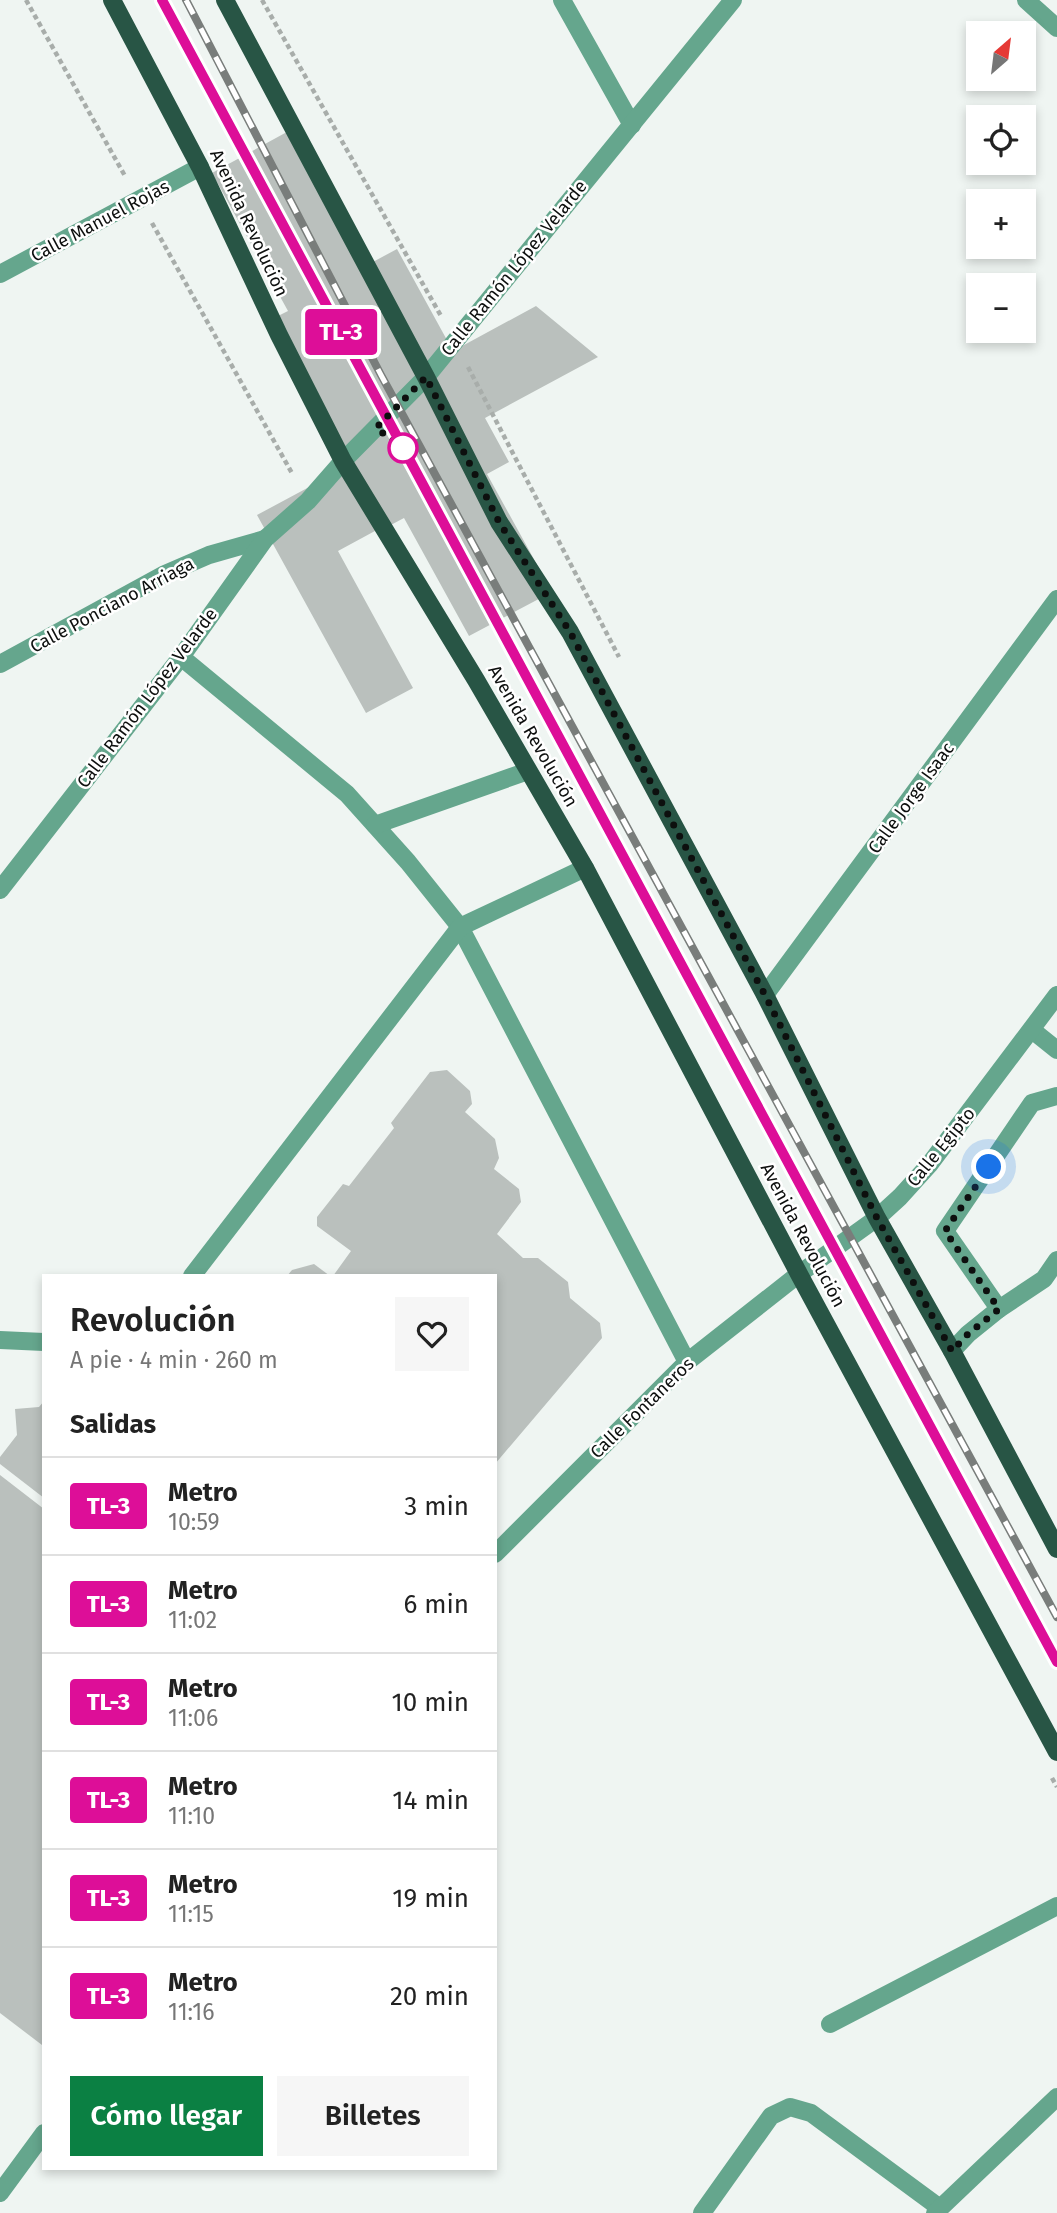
<!DOCTYPE html>
<html lang="es">
<meta charset="utf-8">
<style>
body{margin:0;font-family:"Fira Sans",sans-serif;background:#f6f6f6;color:#222;height:100vh;display:flex;flex-direction:column;font-size:26px;white-space:nowrap}
*{box-sizing:border-box;margin:0}
p{font-size:23px;color:#767676}
.icon{flex:none;width:38px;height:38px;fill:none;stroke:currentColor;stroke-width:2;stroke-linecap:round;stroke-linejoin:round}
.map{position:relative;flex:1;overflow:hidden}
.side{position:absolute;left:42px;top:1274px;width:455px;height:896px;display:flex;flex-direction:column;background:#fff;border-radius:0px;box-shadow:0 4px 10px #0003}
.side>*{flex:none}
.badge{padding:0 14px;border-radius:5px;font-size:24px;line-height:46px}
.needle{width:46px;rotate:28deg}
.controls{position:absolute;left:966px;top:21px;display:grid;gap:14px}
.controls a{display:grid;place-items:center;width:70px;height:70px;border-radius:0px;background:#fff;box-shadow:0 4px 10px #0003;font-size:35px}
.you{position:absolute;width:35px;height:35px;margin:-18px;border:5px solid #fff;border-radius:50%;background:#1a73e8;box-shadow:0 0 0 10px #1a73e833}
.map>.badge{position:absolute;translate:-50% -50%;box-shadow:0 0 0 4px #fff}
h2{padding:0 28px;font-size:26px;line-height:63px}
.round{display:grid;place-items:center;flex:none;width:74px;height:74px;border-radius:0px;background:#f6f6f6}
.head{display:flex;align-items:center;justify-content:space-between;height:119px;padding:0 28px}
h1{font-size:33px;font-weight:600;line-height:52px}
.action{display:flex;gap:14px;margin-top:auto;padding:14px 28px}
.action a{flex:1;height:80px;border-radius:0px;background:#0b8043;color:#fff;font-size:28px;font-weight:600;line-height:80px;text-align:center}
.action a+a{background:#f6f6f6;color:#222}
ul{padding:0;list-style:none}
li{display:flex;align-items:center;gap:21px;height:98px;padding:0 28px;border-top:2px solid #e0e0e0}
li div{flex:1}
li b{display:block;font-size:26px}
li em{font-style:normal}
li .badge{min-width:77px;font-weight:700;text-align:center}
.map>svg:first-child{display:block}
.building{fill:#bac0bd}
.lines{fill:none;stroke-linecap:round;stroke-linejoin:round}
.path{stroke:#a8adaa;stroke-width:4.5;stroke-dasharray:5 3.5;stroke-linecap:butt}
.service{stroke:#65a68d;stroke-width:18}
.minor{stroke:#65a68d;stroke-width:18}
.primary{stroke:#285545;stroke-width:18}
.rail-casing{stroke:#797d7b;stroke-width:8}
.rail{stroke:#fff;stroke-width:5;stroke-dasharray:16;stroke-linecap:butt}
.line-casing{stroke:#fff;stroke-width:16}
.line{stroke:#dd0e98;stroke-width:10}
.walk{stroke:#0d0f0e;stroke-width:7;stroke-dasharray:0 12.6}
.stop-dot{fill:#fff;stroke:#dd0e98;stroke-width:3.5}
.labels{text-anchor:middle;stroke-width:5;stroke-linejoin:round;paint-order:stroke}
.street-label{font-size:18px;fill:#0d0f0e;stroke:#fff}
</style>
<div class="map">
<svg width="1057" height="2213" viewBox="0 0 1057 2213">
<rect width="100%" height="100%" fill="#eff5f2"/>
<!-- building -->
<g class="building">
<polygon points="296,127 371,263 397,249 453,351 536,306 598,357 485,418 509,462 487,474 552,592 469,636 404,518 387,527 386,525 338,551 413,688 366,713 257,515 352,464 272,319 288,311 212,173"/>
<polygon points="447,1070 470,1091 472,1104 465,1112 495,1139 499,1158 494,1169 519,1189 521,1202 497,1234 523,1258 538,1258 568,1282 570,1298 600,1323 602,1338 495,1464 495,1276 333,1276 351,1251 317,1226 317,1217 343,1184 349,1186 394,1128 391,1123 430,1072"/>
<polygon points="314,1264 330,1276 287,1276 292,1270"/>
<polygon points="44,1401 44,1498 0,1464 0,1457 17,1435 15,1409 39,1407"/>
<polygon points="0,1475 44,1509 42,2045 0,2013"/>
</g>
<g class="lines">
<!-- path -->
<g class="path">
<polyline points="26,0 125,176"/>
<polyline points="262,0 441,316"/>
<polyline points="152,223 293,475"/>
<polyline points="468,367 619,657"/>
<polyline points="1052,1778 1057,1787"/>
</g>
<!-- service -->
<g class="service">
<polyline points="181,657 347,794 408,862 460,927 687,1362"/>
<polyline points="375,825 528,771"/>
<polyline points="1032,1030 1057,1050"/>
<polyline points="192,1276 460,927 585,868"/>
<polyline points="999,1309 945,1231 1032,1103 1057,1096"/>
<polyline points="0,1340 44,1342"/>
<polyline points="952,1351 968,1334 999,1309 1044,1279 1057,1260"/>
<polyline points="830,2024 1057,1906"/>
</g>
<!-- minor -->
<g class="minor">
<polyline points="562,0 632,125"/>
<polyline points="1026,0 1057,28"/>
<polyline points="0,274 200,167"/>
<polyline points="0,664 165,574 209,555 265,539"/>
<polyline points="0,890 181,657 265,539 308,501 343,461 426,377 733,0"/>
<polyline points="765,995 1057,599"/>
<polyline points="495,1554 687,1362 799,1274 877,1218 900,1197 929,1165 1057,995"/>
<polyline points="0,2193 44,2133"/>
<polyline points="702,2213 771,2116 790,2107 811,2113 940,2208"/>
<polyline points="935,2213 1057,2097"/>
</g>
<!-- primary -->
<g class="primary">
<polyline points="112,0 200,167 279,335 343,461 476,680 585,868 799,1274 1057,1752"/>
<polyline points="225,0 426,377 499,522 570,632 765,995 877,1218 952,1351 1057,1549"/>
</g>
<!-- rail casing -->
<g class="rail-casing">
<g id="rail">
<polyline points="162,0 1057,1662"/>
<polyline points="186,0 381,375 1057,1617"/>
</g>
</g>
<!-- rail -->
<use href="#rail" class="rail"/>
</g>
<g class="lines">
<!-- line casing -->
<g class="line-casing">
<polyline id="line" points="162,0 1057,1662"/>
</g>
<!-- line -->
<use href="#line" class="line"/>
<!-- walk -->
<polyline class="walk" points="403,448 376,428 426,377 499,522 570,632 765,995 877,1218 952,1351 968,1334 999,1309 945,1231 989,1167"/>
</g>
<!-- markers -->
<circle class="stop-dot" cx="403" cy="448" r="14"/>
<g class="labels">
<!-- street labels -->
<g class="street-label">
<text transform="translate(100 221) rotate(-28)" y="6">Calle Manuel Rojas</text>
<text transform="translate(249 223) rotate(65)" y="6">Avenida Revolución</text>
<text transform="translate(514 268) rotate(-51)" y="6">Calle Ramón López Velarde</text>
<text transform="translate(112 605) rotate(-28)" y="6">Calle Ponciano Arriaga</text>
<text transform="translate(147 698) rotate(-53)" y="6">Calle Ramón López Velarde</text>
<text transform="translate(533 736) rotate(60)" y="6">Avenida Revolución</text>
<text transform="translate(911 798) rotate(-54)" y="6">Calle Jorge Isaac</text>
<text transform="translate(941 1147) rotate(-51)" y="6">Calle Egipto</text>
<text transform="translate(803 1235) rotate(62)" y="6">Avenida Revolución</text>
<text transform="translate(642 1408) rotate(-44)" y="6">Calle Fontaneros</text>
</g>
</g>
</svg>
<div class="controls">
<a><svg class="needle" viewBox="-14 -14 28 28"><path d="M0-13l5 13h-10z" fill="#e53935"/><path d="M0 13l5-13h-10z" fill="#767676"/></svg></a>
<a><svg class="icon" aria-label="locate" viewBox="0 0 24 24"><circle cx="12" cy="12" r="6"/><path d="M12 2v4M12 18v4M2 12h4M18 12h4"/></svg></a>
<a>+</a>
<a>−</a>
</div>
<div class="you" style="left:989px;top:1167px"></div>
<b class="badge" style="left:341px;top:332px;background:#dd0e98;color:#fff">TL-3</b>
<section class="side">
<div class="head"><div><h1>Revolución</h1><p>A pie · 4 min · 260 m</p></div><a class="round"><svg class="icon" aria-label="heart" viewBox="0 0 24 24"><path d="M12 20l-8-8c-3-5 5-10 8-4 3-6 11-1 8 4z"/></svg></a></div>
<h2>Salidas</h2>
<ul>
<li><span class="badge" style="background:#dd0e98;color:#fff">TL-3</span><div><b>Metro</b><p>10:59</p></div><em>3 min</em></li>
<li><span class="badge" style="background:#dd0e98;color:#fff">TL-3</span><div><b>Metro</b><p>11:02</p></div><em>6 min</em></li>
<li><span class="badge" style="background:#dd0e98;color:#fff">TL-3</span><div><b>Metro</b><p>11:06</p></div><em>10 min</em></li>
<li><span class="badge" style="background:#dd0e98;color:#fff">TL-3</span><div><b>Metro</b><p>11:10</p></div><em>14 min</em></li>
<li><span class="badge" style="background:#dd0e98;color:#fff">TL-3</span><div><b>Metro</b><p>11:15</p></div><em>19 min</em></li>
<li><span class="badge" style="background:#dd0e98;color:#fff">TL-3</span><div><b>Metro</b><p>11:16</p></div><em>20 min</em></li>
</ul>
<div class="action"><a>Cómo llegar</a><a>Billetes</a></div>
</section>
</div>
